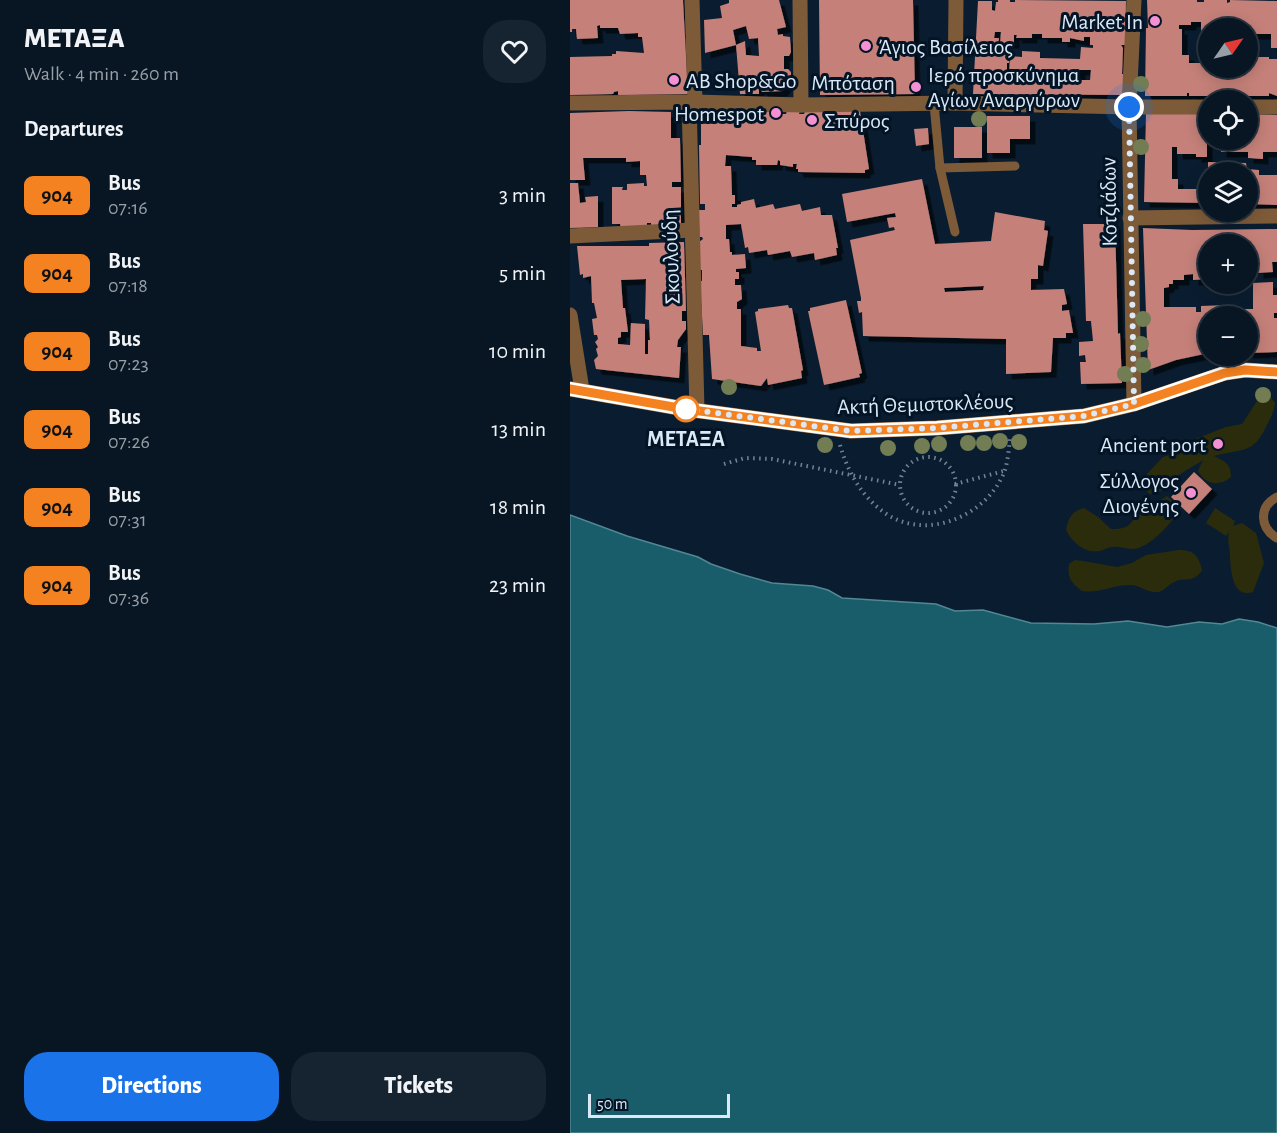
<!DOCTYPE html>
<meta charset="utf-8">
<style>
body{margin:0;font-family:"Alegreya Sans",sans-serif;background:#162331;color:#f1f3f6;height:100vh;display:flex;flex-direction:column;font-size:22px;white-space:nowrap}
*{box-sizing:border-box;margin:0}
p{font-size:20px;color:#989fa6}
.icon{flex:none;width:33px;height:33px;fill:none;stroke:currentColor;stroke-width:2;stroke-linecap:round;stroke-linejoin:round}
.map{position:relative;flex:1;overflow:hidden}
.sheet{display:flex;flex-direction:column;background:#081624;width:570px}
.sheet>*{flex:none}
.badge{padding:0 12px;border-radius:9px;font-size:21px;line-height:39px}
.needle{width:39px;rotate:56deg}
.tools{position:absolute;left:628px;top:18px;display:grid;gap:12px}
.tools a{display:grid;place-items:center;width:60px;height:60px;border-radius:50%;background:#081624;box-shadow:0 3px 15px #0003,0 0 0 2px #293541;font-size:30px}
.scale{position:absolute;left:18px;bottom:15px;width:142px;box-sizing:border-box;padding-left:6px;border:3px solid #dbe8f5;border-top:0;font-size:16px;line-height:21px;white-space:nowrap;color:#dbe8f5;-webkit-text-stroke:4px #021425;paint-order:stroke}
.you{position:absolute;width:30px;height:30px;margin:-15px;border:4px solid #fff;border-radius:50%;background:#1a73e8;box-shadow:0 0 0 9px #1a73e833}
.map>.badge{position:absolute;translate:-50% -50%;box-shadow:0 0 0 3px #fff}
h2{padding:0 24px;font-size:22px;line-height:54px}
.round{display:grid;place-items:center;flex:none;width:63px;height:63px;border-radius:24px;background:#162331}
.headline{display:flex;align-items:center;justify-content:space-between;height:102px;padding:0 24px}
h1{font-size:28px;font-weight:800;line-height:45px}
.action{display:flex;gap:12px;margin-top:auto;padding:12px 24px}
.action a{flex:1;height:69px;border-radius:24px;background:#1a73e8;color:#fff;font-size:24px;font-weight:800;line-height:69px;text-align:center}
.action a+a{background:#162331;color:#f1f3f6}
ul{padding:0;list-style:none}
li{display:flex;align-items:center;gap:18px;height:78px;padding:0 24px}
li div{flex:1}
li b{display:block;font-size:22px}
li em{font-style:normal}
li .badge{min-width:66px;font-weight:700;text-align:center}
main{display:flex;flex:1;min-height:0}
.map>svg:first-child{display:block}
.green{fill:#2b2c0b}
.water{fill:#185d69;stroke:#528793;stroke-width:1.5}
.building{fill:#c58179;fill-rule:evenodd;filter:url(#shadow)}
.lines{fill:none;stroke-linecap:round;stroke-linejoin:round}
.path{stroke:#748494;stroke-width:4;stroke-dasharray:1.5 4.5;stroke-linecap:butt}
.service{stroke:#7d5b39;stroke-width:9}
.minor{stroke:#7d5b39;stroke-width:15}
.tertiary{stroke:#7d5b39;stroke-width:15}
.secondary{stroke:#b57e46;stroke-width:15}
.tree{fill:#727d53}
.line-casing{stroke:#fff;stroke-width:14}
.line{stroke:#f58220;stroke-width:9}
.walk{stroke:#dbe8f5;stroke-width:6;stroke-dasharray:0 10.8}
.poi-dot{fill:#f491d3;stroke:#021425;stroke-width:2}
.stop-dot{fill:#fff;stroke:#f58220;stroke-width:3}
.labels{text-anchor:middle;stroke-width:6;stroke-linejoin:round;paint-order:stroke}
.poi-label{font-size:22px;fill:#dbe8f5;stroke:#021425;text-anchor:end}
.street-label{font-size:22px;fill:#dbe8f5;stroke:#021425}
.stop-label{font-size:22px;font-weight:bold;fill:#dbe8f5;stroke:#021425}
</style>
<main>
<section class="sheet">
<div class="headline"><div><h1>ΜΕΤΑΞΑ</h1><p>Walk · 4 min · 260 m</p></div><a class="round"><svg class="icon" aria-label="heart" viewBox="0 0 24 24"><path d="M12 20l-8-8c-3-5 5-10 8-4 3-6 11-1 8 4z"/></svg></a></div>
<h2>Departures</h2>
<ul>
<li><span class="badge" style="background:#f58220;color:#111">904</span><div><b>Bus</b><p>07:16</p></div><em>3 min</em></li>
<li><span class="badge" style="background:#f58220;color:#111">904</span><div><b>Bus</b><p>07:18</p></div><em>5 min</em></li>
<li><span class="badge" style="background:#f58220;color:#111">904</span><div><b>Bus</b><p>07:23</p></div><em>10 min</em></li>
<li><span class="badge" style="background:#f58220;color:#111">904</span><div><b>Bus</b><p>07:26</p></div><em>13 min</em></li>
<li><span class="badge" style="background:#f58220;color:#111">904</span><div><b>Bus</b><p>07:31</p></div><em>18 min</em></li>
<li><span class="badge" style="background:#f58220;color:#111">904</span><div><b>Bus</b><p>07:36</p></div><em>23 min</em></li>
</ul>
<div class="action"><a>Directions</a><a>Tickets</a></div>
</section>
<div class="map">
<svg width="707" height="1133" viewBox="0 0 707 1133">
<defs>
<filter id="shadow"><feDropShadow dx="5.5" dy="5.5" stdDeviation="0" flood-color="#0009"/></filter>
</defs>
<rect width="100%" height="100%" fill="#0a1d30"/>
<!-- green -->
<g class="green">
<path d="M700 396 705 403C704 412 701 417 697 425 683 455 673 448 644 456 655 462 661 463 661 477 649 487 636 485 628 471L633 460C626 465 615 470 608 476 598 484 595 493 580 494L574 489V481L577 474 593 457 609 452 620 441 656 427 672 424 689 398Z"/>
<path d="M597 496 606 504 608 512C601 524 577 550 562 549 555 549 549 546 543 547 538 547 534 550 530 551 515 554 502 542 496 530 498 518 502 511 514 508L528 517 541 529C558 530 564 523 568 508L584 504Z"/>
<path d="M645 508 665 521 663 526 672 523 686 533 694 563 683 592C662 599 661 570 660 557 660 548 657 541 659 532L656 536 636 523Z"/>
<path d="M609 550C624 550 629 556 632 570 623 584 618 576 604 582 599 584 595 590 589 592 580 594 571 586 562 585 544 584 530 594 512 591 501 583 497 577 499 564L505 560 513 561 547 567 562 563 576 555Z"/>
</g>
<!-- water -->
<polygon class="water" points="0,515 57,536 128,557 141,564 170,574 202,583 243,586 258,590 272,598 366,604 385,611 413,610 461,623 524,624 558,621 597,627 629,622 652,624 669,619 688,622 707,628 707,1133 0,1133"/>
<!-- building -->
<g class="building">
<polygon points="0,0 113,0 118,94 48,95 48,91 44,92 43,94 0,95 0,57 42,56 42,54 46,54 46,51 74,53 72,37 68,37 68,33 50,34 48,28 30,28 30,25 27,26 28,38 7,39 6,29 2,29 2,32 0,32"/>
<polygon points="159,0 209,0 216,27 207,29 208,35 213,34 213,36 220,37 221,52 219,56 214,56 214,69 218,69 221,72 221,81 219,82 212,91 192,92 191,89 189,89 189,94 170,94 166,45 175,41 176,55 189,56 188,38 179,39 176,26 163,30 166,45 135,53 134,20 152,18 150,6 159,3"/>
<polygon points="249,0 343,0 345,94 250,95"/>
<path d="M428 0H440V2H445V0L556 1 555 45H551L553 48 552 74H555L554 95 403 94 408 1H422V10L425 11 426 2H428ZM425 32H431L430 43H444V35H447L446 38H462V34H472V38H492V42H500V38L514 41V37H520V45H523V48L511 47 510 59 470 58V52L452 51V57L440 56 439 77H433V73H437V63H439V47H428L429 38H424ZM510 70H521L520 80H510Z"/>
<polygon points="577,0 627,0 627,2 634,2 634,0 657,0 657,3 660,2 660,0 707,1 707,48 701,48 701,34 678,34 678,28 639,28 639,42 631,40 631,22 621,22 621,25 609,25 609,29 612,29 612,55 619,55 619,63 636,63 636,58 639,58 639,68 678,68 678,57 699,57 699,59 707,59 707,96 699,93 699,96 670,96 670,93 667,93 667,96 645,96 644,94 641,94 641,96 619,96 619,93 617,93 617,96 575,96 576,28 578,28"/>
<polygon points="59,111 101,112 101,138 110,138 111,182 102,182 102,187 111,187 111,225 81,226 81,223 77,223 77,226 51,228 50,224 42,224 42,187 53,187 52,190 57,190 57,184 74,183 74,186 77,186 76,175 70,175 70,161 56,162 56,158 13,158 15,180 0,180 0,113"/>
<polygon points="190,111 210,112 210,114 216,114 217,111 230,111 229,114 234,114 235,111 290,111 299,169 295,170 295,173 228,172 228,169 226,169 227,164 223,164 223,167 210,165 210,161 208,160 207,165 186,165 186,160 182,160 182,157 156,155 155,166 161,166 162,195 165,195 165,204 162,204 162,207 167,207 167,205 171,204 171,202 184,199 186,208 203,204 205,209 230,204 232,211 250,207 251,215 262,215 268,248 266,248 267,255 245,260 244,253 222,257 220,251 198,255 197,250 179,253 178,247 175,248 171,224 156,225 156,239 159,239 160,252 162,252 162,255 175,254 176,268 166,269 166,272 169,272 169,279 165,279 165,285 171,285 172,299 167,302 167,309 171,309 171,346 187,348 187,351 191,351 185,312 188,311 188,309 218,305 219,308 222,308 233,370 231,371 232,378 198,385 197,378 191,386 142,379 139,335 133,335 130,281 132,281 132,270 130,270 129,242 133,239 132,237 128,237 128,210 135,210 135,204 130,204 129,145 131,145 131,114 158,116 157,120 160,121 161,113 190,115"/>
<polygon points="576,113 639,114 639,140 678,140 678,114 707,115 707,152 693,152 693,159 678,158 678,152 651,152 651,142 637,142 637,157 626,157 626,154 607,154 607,147 602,147 602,179 608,179 608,189 639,189 639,203 574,202"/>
<polygon points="417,116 460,116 460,139 440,139 440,153 417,153"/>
<rect x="384" y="127" width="28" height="31"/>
<polygon points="358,128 359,144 346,146 344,129"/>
<polygon points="638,162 676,163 677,169 689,170 689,175 707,175 707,205 678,204 678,172 638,172"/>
<path d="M352 179 365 244 421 241 425 212 475 221 474 230 478 231 473 266 468 265V279H461V290L494 289 497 304 492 305V311L499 310 503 333H496V338H483L481 372 436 374V339L293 336 292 312 289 313 287 301H291V298L280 240 325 230 324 227 319 228 317 218 326 217 325 213 277 222 272 194ZM414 286 413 290 375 292 374 288Z"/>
<polygon points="0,183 8,183 10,203 16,202 15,197 28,196 28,227 0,228"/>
<polygon points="513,224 545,224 548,334 550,333 552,383 511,384 510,362 516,362 515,355 509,356 509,342 523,341 521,321 516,321"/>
<polygon points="573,228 622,230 707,229 707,262 702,262 703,272 688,273 688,268 678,268 678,244 639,244 639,279 623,280 623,274 614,275 614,280 603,280 603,284 599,284 599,287 594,288 594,307 626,307 626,312 631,312 631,306 657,305 657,309 683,309 683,283 703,282 703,295 707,295 707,313 704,313 704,318 707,318 707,352 678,353 678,316 639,316 639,353 606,360 578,370"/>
<path d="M114 242 116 311H112V321H116V329L108 340 107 347H111L109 378 26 369 24 360 28 356 26 349 28 347 25 342 28 339 27 335H24L22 319 27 318 24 303H22L21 276 13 278V274L10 275 7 246H79V243ZM76 279 75 319 79 320 80 340H78V354H75V324L61 323 60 345 48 344V338L51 337V332H58L55 308H53L51 280Z"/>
<polygon points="276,300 292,373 289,374 290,377 254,385 238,311 240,311 240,308"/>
<polygon points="624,472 642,489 619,514 601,497"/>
</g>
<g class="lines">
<!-- path -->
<g class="path">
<path d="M270 445C278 473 293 499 318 515 360 541 419 514 435 470 438 460 439 448 440 438"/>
<circle cx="358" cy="485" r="28"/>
<polyline points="154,464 175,458 202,459 330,485"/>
<polyline points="385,484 434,471"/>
</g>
<!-- service -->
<g class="service">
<polyline points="364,104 370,168 445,166"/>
<polyline points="370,168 385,232"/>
<path d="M707 497C688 507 690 528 707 538"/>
</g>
<!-- minor -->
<g class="minor">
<polyline points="122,0 125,102"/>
<polyline points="119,102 127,410"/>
<polyline points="0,103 125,102 231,105"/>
<polyline points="385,103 559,107 639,107"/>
<polyline points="678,107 707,107"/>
<polyline points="560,218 707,216"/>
<polyline points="0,236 122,230"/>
<polyline points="0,315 12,390"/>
<polyline points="564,404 559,107 564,0"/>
</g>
<!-- tertiary -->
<polyline class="tertiary" points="230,0 231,105 385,103 386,0"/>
<!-- secondary -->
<polyline class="secondary" points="0,389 115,409 281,431 367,428 514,416 564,404 655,373 675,370 707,372"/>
</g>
<!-- trees -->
<g class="tree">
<circle cx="571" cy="84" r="8"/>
<circle cx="409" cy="119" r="8"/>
<circle cx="571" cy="147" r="8"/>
<circle cx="573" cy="319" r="8"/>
<circle cx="571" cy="344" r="8"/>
<circle cx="573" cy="365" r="8"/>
<circle cx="555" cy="374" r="8"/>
<circle cx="159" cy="387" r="8"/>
<circle cx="693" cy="395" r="8"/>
<circle cx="430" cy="441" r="8"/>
<circle cx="449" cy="442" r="8"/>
<circle cx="398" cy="443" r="8"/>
<circle cx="414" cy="443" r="8"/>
<circle cx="369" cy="444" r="8"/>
<circle cx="255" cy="445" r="8"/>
<circle cx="352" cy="446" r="8"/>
<circle cx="318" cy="448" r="8"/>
</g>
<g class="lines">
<!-- line casing -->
<g class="line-casing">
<polyline id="line" points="0,389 115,409 281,431 367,428 514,416 564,404 655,373 675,370 707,372"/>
</g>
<!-- line -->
<use href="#line" class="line"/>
<!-- walk -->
<polyline class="walk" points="116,409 281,431 367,428 514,416 564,404 559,107"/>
</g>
<!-- markers -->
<g class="poi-dot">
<circle cx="585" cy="21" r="6"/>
<circle cx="296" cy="46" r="6"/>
<circle cx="104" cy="80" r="6"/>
<circle cx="346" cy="87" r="6"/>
<circle cx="206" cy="113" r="6"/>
<circle cx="242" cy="120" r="6"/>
<circle cx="648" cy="444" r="6"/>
<circle cx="621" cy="493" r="6"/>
</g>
<circle class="stop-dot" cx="116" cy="409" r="12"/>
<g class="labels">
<!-- poi labels -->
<g class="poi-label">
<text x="573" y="29">Market In</text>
<text x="308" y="54" text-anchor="start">Άγιος Βασίλειος</text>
<text x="358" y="82" text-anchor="start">Ιερό προσκύνημα<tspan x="358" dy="25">Αγίων Αναργύρων</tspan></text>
<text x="116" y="88" text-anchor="start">AB Shop&amp;Go</text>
<text x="194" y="121">Homespot</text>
<text x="254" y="128" text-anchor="start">Σπύρος</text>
<text x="636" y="452">Ancient port</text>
<text x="609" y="488">Σύλλογος<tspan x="609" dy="25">Διογένης</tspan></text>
</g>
<!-- street labels -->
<g class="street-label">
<text x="283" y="90">Μπόταση</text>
<text transform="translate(538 202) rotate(-91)" y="8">Κοτζιάδων</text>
<text transform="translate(100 257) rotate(-92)" y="8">Σκουλούδη</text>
<text transform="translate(355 403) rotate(-2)" y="8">Ακτή Θεμιστοκλέους</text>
</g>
<!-- stop labels -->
<g class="stop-label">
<text x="116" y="446">ΜΕΤΑΞΑ</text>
</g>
</g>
</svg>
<div class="tools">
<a><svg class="needle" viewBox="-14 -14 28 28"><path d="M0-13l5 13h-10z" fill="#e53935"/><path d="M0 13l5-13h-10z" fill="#989fa6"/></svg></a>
<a><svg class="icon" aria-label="locate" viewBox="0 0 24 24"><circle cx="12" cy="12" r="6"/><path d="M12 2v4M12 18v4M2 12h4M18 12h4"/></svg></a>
<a><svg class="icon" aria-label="layers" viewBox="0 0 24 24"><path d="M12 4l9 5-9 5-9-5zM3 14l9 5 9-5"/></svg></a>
<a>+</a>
<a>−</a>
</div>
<div class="scale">50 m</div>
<div class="you" style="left:559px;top:107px"></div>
</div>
</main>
